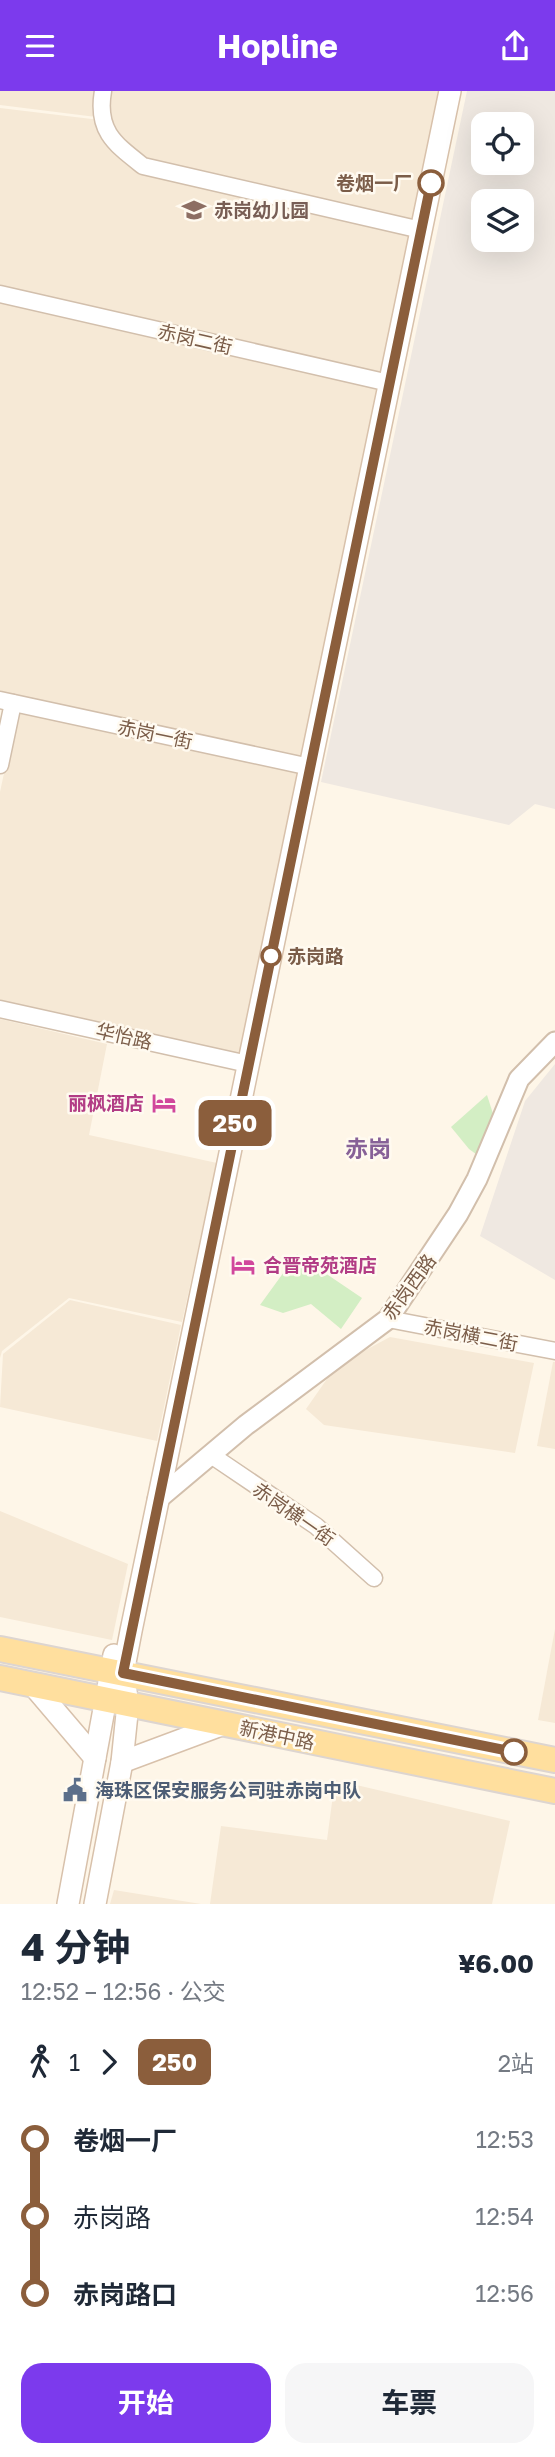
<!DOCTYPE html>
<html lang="zh">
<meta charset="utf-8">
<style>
body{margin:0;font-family:"Golos Text","Noto Sans SC",sans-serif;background:#f6f6f7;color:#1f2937;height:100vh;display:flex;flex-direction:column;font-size:26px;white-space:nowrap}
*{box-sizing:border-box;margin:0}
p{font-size:23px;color:#747a83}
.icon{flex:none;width:38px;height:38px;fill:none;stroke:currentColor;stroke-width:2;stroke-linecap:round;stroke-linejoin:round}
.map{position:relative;height:1813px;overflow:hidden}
.side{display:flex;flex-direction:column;background:#fff;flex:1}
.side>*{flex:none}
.badge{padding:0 14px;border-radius:10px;font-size:24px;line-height:46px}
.controls{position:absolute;left:471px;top:21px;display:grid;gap:14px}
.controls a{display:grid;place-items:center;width:63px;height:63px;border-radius:14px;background:#fff;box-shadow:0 7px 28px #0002;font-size:35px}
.map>.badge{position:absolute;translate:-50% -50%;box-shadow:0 0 0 4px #fff}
.legs{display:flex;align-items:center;gap:10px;height:77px;padding:0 21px;font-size:23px}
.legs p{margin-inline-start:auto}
.overview{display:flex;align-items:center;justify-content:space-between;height:119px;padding:0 21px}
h1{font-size:38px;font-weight:700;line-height:52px}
.action{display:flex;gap:14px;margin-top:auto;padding:14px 21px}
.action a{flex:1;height:80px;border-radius:21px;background:#7c3aed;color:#fff;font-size:28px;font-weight:700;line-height:80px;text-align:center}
.action a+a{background:#f6f6f7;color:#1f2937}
ul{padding:0 21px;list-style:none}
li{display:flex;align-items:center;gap:24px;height:77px;font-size:26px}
li i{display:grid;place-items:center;width:10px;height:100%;margin:0 9px;background:currentColor}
li i::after{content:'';width:18px;height:18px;margin:-9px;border:5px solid;border-radius:50%;background:#fff}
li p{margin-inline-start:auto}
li:first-child i{background:linear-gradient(#0000 50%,currentColor 0)}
li:last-child i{background:linear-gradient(currentColor 50%,#0000 0)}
header{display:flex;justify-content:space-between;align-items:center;height:91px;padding:0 21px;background:#7c3aed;color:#fff;font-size:32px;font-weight:700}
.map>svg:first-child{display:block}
.residential{fill:#f6e9d6}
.industrial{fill:#efe8e1;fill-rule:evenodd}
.green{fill:#d3eec4}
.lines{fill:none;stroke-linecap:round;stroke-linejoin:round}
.minor-casing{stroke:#d2bfac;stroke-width:19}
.tertiary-casing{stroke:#d2bfac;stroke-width:23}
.secondary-casing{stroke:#d8c1ab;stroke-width:24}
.primary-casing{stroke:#ddd5d0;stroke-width:28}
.minor{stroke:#fff;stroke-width:16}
.tertiary{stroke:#fff;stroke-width:19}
.secondary{stroke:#fff;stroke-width:21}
.primary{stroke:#ffdf9e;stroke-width:24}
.line-1-casing{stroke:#fff;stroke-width:16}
.line-1{stroke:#8b5e3c;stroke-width:10}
.stop-1-dot{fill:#fff;stroke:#8b5e3c;stroke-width:3.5}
.labels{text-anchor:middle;stroke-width:5;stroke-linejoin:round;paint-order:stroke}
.stop-label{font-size:19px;font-weight:bold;fill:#7b5d49;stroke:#fffaf0;text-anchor:end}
.education-label{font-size:19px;font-weight:bold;fill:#785e54;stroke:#fffaf0;text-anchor:start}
.street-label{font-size:19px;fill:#7b5d49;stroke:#fffaf0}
.hotel-label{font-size:19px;font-weight:bold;fill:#b23c85;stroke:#fffaf0;text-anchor:end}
.service-label{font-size:19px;font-weight:bold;fill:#4e5e75;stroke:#fffaf0;text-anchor:start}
.quarter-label{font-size:23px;font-weight:bold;fill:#876197;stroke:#fffaf0}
</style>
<header><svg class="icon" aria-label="menu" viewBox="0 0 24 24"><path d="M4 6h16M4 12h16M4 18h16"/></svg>Hopline<svg class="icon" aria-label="share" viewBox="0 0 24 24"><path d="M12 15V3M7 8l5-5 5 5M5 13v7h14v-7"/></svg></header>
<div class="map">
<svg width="555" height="1813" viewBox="0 0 555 1813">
<rect width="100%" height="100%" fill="#fef6e8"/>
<!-- residential -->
<g class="residential">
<polygon points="0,0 100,0 96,26 0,14"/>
<polygon points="105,0 438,0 386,285 0,196 0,17 100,29"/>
<polygon points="0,208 386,294 306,671 0,603"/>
<polygon points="18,617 306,679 246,966 0,911 0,701"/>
<polygon points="0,928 107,953 89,1044 217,1072 182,1231 69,1207 2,1260 0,1267"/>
<polygon points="70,1209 181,1234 157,1350 0,1316 3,1263"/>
<polygon points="390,1246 534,1272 515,1362 324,1334 306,1318 336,1275"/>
<polygon points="553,1271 555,1271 555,1358 537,1355"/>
<polygon points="0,1420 128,1473 112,1549 0,1526"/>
<polygon points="555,1538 555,1632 538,1629"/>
<polygon points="335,1689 510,1730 492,1813 210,1813 221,1735 327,1749"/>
<polygon points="114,1799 201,1813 110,1813"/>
</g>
<!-- industrial -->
<g class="industrial">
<path d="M467 0H555V718L535 713 509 734 321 691ZM483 33H522V72H483ZM483 110H522V149H483Z"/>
<polygon points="555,973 555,1189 480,1145 525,1010"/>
</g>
<!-- green -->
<g class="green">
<polygon points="487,1004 495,1029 480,1066 469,1058 451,1036"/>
<polygon points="297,1163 362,1207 341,1238 311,1213 283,1222 260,1214"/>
</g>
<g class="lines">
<!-- minor casing -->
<g class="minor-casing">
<g id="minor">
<path d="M103 0C96 40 115 53 143 75L421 139"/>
<polyline points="0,203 389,292"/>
<polyline points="0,609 310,676"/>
<polyline points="0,674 13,612"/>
<polyline points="0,918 248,973"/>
<polyline points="388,1228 555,1260"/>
<polyline points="211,1364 316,1435 374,1487"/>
</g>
</g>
<!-- tertiary casing -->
<g class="tertiary-casing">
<polyline id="tertiary" points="158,1408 246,1334 388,1228 458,1123 477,1088 519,988 555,951"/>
</g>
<!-- secondary casing -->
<g class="secondary-casing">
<g id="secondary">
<polyline points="32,1593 95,1667"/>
<polyline points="122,1671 224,1633"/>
<polyline points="68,1813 114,1564"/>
<polyline points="95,1813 122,1671 128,1613 123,1582 131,1540 450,0"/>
</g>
</g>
<!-- primary casing -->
<g class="primary-casing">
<g id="primary">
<polyline points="0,1558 555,1669"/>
<polyline points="0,1587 555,1700"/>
</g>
</g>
<!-- minor -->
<use href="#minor" class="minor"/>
<!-- tertiary -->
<use href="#tertiary" class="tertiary"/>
<!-- secondary -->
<use href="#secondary" class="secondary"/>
<!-- primary -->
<use href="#primary" class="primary"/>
</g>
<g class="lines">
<!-- line-1 casing -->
<g class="line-1-casing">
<polyline id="line-1" points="431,92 123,1582 514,1661"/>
</g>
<!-- line-1 -->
<use href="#line-1" class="line-1"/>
</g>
<!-- icons -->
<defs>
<g id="school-bare" transform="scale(1.89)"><path d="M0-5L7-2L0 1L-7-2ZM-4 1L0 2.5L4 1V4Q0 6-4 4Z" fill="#8d6e63" stroke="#fffaf0" stroke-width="2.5" paint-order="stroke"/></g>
<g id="hotel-bare" transform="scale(1.89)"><path d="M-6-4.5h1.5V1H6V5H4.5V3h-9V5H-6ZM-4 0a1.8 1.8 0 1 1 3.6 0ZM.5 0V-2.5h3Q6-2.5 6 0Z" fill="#d1479c" stroke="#fffaf0" stroke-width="2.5" paint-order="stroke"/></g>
<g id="civic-bare" transform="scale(1.89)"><path d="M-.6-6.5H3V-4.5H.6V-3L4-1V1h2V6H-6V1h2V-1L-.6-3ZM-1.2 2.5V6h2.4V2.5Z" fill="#5c6f8a" stroke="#fffaf0" stroke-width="2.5" paint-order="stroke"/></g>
</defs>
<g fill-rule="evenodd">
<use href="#school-bare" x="194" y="119"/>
<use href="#hotel-bare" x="164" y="1012"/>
<use href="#hotel-bare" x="243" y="1174"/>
<use href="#civic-bare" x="75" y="1699"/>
</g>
<!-- markers -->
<g class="stop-1-dot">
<circle cx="431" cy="92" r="12"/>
<circle cx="271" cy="865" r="9"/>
<circle cx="514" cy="1661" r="12"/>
</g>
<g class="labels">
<!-- stop labels -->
<g class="stop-label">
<text x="412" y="99">卷烟一厂</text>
<text x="287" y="872" text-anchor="start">赤岗路</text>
</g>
<!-- education labels -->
<g class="education-label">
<text x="214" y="126">赤岗幼儿园</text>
</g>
<!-- street labels -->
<g class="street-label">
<text transform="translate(195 248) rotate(13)" y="7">赤岗二街</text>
<text transform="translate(155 643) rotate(12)" y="7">赤岗一街</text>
<text transform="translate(124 945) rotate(13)" y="7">华怡路</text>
<text transform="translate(409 1196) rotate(-54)" y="7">赤岗西路</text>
<text transform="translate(471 1244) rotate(11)" y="7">赤岗横二街</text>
<text transform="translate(294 1423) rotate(35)" y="7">赤岗横一街</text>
<text transform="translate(277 1644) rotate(12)" y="7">新港中路</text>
</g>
<!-- hotel labels -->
<g class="hotel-label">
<text x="144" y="1019">丽枫酒店</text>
<text x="263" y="1181" text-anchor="start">合晋帝苑酒店</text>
</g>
<!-- service labels -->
<g class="service-label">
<text x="95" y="1706">海珠区保安服务公司驻赤岗中队</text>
</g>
<!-- quarter labels -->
<g class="quarter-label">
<text x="368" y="1066">赤岗</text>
</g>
</g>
</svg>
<div class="controls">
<a><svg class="icon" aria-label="locate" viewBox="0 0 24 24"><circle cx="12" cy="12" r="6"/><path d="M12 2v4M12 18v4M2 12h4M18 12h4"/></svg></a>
<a><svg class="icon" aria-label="layers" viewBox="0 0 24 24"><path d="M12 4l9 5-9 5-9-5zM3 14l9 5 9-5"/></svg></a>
</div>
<b class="badge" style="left:235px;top:1032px;background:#8b5e3c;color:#fff">250</b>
</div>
<section class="side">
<div class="overview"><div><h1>4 分钟</h1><p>12:52 – 12:56 · 公交</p></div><b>¥6.00</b></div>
<div class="legs"><svg class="icon" aria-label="walk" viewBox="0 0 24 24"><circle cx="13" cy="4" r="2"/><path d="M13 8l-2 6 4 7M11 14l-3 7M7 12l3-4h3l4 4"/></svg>1<svg class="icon" aria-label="forward" viewBox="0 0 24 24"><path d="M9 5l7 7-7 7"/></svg><b class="badge" style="background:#8b5e3c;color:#fff">250</b><p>2站</p></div>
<ul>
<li><i style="color:#8b5e3c"></i><b>卷烟一厂</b><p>12:53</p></li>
<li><i style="color:#8b5e3c"></i><span>赤岗路</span><p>12:54</p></li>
<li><i style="color:#8b5e3c"></i><b>赤岗路口</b><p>12:56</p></li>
</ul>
<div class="action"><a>开始</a><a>车票</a></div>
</section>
